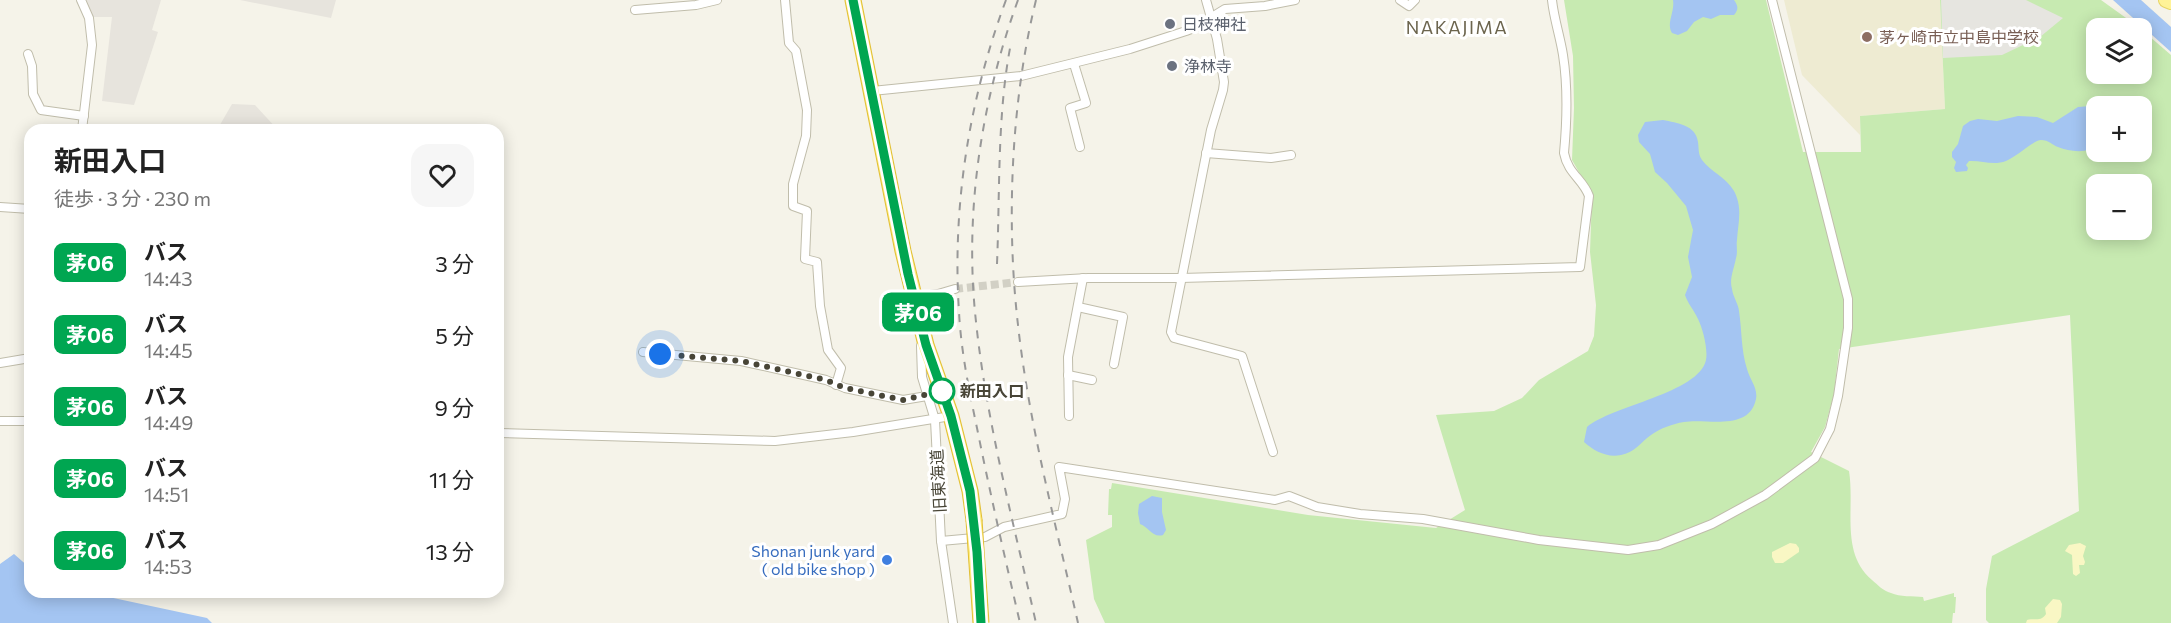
<!DOCTYPE html>
<html lang="ja">
<meta charset="utf-8">
<style>
body{margin:0;font-family:Commissioner,"Noto Sans JP",sans-serif;background:#f6f6f6;color:#222;height:100vh;display:flex;flex-direction:column;font-size:22px;white-space:nowrap}
*{box-sizing:border-box;margin:0}
p{font-size:20px;color:#767676}
.icon{flex:none;width:33px;height:33px;fill:none;stroke:currentColor;stroke-width:2;stroke-linecap:round;stroke-linejoin:round}
.map{position:relative;flex:1;overflow:hidden}
.sheet{position:absolute;left:24px;top:124px;width:480px;height:474px;display:flex;flex-direction:column;background:#fff;border-radius:18px;box-shadow:0 3px 15px #0003}
.sheet>*{flex:none}
.badge{padding:0 12px;border-radius:9px;font-size:21px;line-height:39px}
.buttons{position:absolute;left:2086px;top:18px;display:grid;gap:12px}
.buttons a{display:grid;place-items:center;width:66px;height:66px;border-radius:12px;background:#fff;box-shadow:0 3px 15px #0003;font-size:30px}
.you{position:absolute;width:30px;height:30px;margin:-15px;border:4px solid #fff;border-radius:50%;background:#1a73e8;box-shadow:0 0 0 9px #1a73e833}
.map>.badge{position:absolute;translate:-50% -50%;box-shadow:0 0 0 3px #fff}
.round{display:grid;place-items:center;flex:none;width:63px;height:63px;border-radius:18px;background:#f6f6f6}
.headline{display:flex;align-items:center;justify-content:space-between;height:102px;padding:0 30px}
h1{font-size:28px;font-weight:700;line-height:45px}
ul{padding:0;list-style:none}
li{display:flex;align-items:center;gap:18px;height:72px;padding:0 30px}
li div{flex:1}
li b{display:block;font-size:22px}
li em{font-style:normal}
li .badge{min-width:66px;font-weight:700;text-align:center}
.map>svg:first-child{display:block}
.industrial{fill:#e7e4dd}
.education{fill:#eeebd2}
.green{fill:#c7eab1;fill-rule:evenodd}
.sand{fill:#f9f7c4}
.parking{fill:#e6e5e0}
.water{fill:#a4c5f2}
.lines{fill:none;stroke-linecap:round;stroke-linejoin:round}
.minor-tunnel{stroke:#d2d0c5;stroke-width:8;stroke-dasharray:8 4;stroke-linecap:butt}
.minor-casing{stroke:#c0bdab;stroke-width:10}
.primary-casing{stroke:#e7d565;stroke-width:16}
.trunk-casing{stroke:#e1bf36;stroke-width:17}
.minor{stroke:#fff;stroke-width:8}
.primary{stroke:#fff397;stroke-width:14}
.trunk{stroke:#ffec80;stroke-width:15}
.rail{stroke:#989898;stroke-width:2;stroke-dasharray:8 8;stroke-linecap:butt}
.trunk-bridge-casing{stroke:#e1bf36;stroke-width:17;stroke-linecap:butt}
.trunk-bridge{stroke:#ffec80;stroke-width:15}
.line-casing{stroke:#fff;stroke-width:14}
.line{stroke:#00a651;stroke-width:9}
.walk{stroke:#484537;stroke-width:6;stroke-dasharray:0 10.8}
.worship-dot{fill:#6b7280;stroke:#fff;stroke-width:2}
.education-dot{fill:#8d6e63;stroke:#fff;stroke-width:2}
.stop-dot{fill:#fff;stroke:#00a651;stroke-width:3}
.shop-dot{fill:#3f7fe0;stroke:#fff;stroke-width:2}
.labels{text-anchor:middle;stroke-width:6;stroke-linejoin:round;paint-order:stroke}
.worship-label{font-size:16px;fill:#5b616d;stroke:#fff;text-anchor:start}
.education-label{font-size:16px;fill:#785e54;stroke:#fff;text-anchor:start}
.stop-label{font-size:16px;font-weight:bold;fill:#484537;stroke:#fff;text-anchor:start}
.street-label{font-size:16px;fill:#484537;stroke:#fff}
.shop-label{font-size:16px;fill:#366cbe;stroke:#fff;text-anchor:end}
.neighbourhood-label{font-size:18px;letter-spacing:1.5px;fill:#6c654e;stroke:#fff}
</style>
<div class="map">
<svg width="2171" height="623" viewBox="0 0 2171 623">
<rect width="100%" height="100%" fill="#f5f3e9"/>
<!-- industrial -->
<g class="industrial">
<polygon points="84,0 161,0 152,30 158,32 134,105 102,101 112,17 92,17"/>
<polygon points="240,0 336,0 331,18"/>
<polygon points="232,104 255,105 278,130 217,130"/>
</g>
<!-- education -->
<polygon class="education" points="1784,0 1940,0 1945,109 1860,116 1860,135 1802,75"/>
<!-- green -->
<path class="green" d="M1564 0H1766L1803 152H1861L1860 116 1945 109 1940 0H2101L2140 28H2097V74H2142V30L2171 55V623H1989L1986 620V589L1992 556 2079 511 2070 315 1839 349 1834 394 1825 427 1811 452 1849 471C1855 508 1840 553 1872 580 1878 585 1883 591 1891 593 1900 597 1913 596 1923 597L1924 601 1954 593V597H1956L1955 613H1953L1952 623H1105L1094 599 1086 540 1112 527V515H1108L1109 489H1111L1112 483 1308 515 1436 528 1465 510 1436 415 1494 411 1522 398 1539 380 1588 351 1594 336 1596 305 1590 252 1592 195 1572 160 1574 108 1573 56ZM2097 106H2142V152H2097ZM2097 184H2142V230H2097Z"/>
<!-- sand -->
<g class="sand">
<polygon points="1790,543 1796,544 1799,548 1799,552 1783,563 1775,563 1772,557 1772,552"/>
<polygon points="2080,543 2086,546 2083,556 2085,562 2084,565 2079,565 2080,573 2076,576 2073,574 2072,555 2065,551 2069,545"/>
<path d="M2053 599 2060 600 2062 604 2061 617 2057 623H2026L2027 620C2035 618 2041 622 2046 614L2045 608Z"/>
</g>
<!-- parking -->
<polygon class="parking" points="1941,0 2026,0 2063,18 2040,37 2002,55 1943,58"/>
<!-- water -->
<g class="water">
<path d="M1673 0H1734C1738 6 1739 9 1734 15H1720L1711 19 1703 17 1694 22 1687 31 1678 35 1672 33C1666 23 1675 12 1673 0Z"/>
<polygon points="2113,0 2141,0 2171,27 2171,52"/>
<path d="M2091 106 2097 108V133L2090 149C2081 153 2068 151 2058 147 2052 145 2049 140 2041 140 2034 140 2016 157 2006 161 1993 166 1981 160 1969 161L1966 165 1968 168 1967 171 1956 172 1954 168 1956 162 1952 157V152L1958 144 1963 126 1970 121 1978 119 1997 121 2018 116 2037 117 2053 123 2078 107Z"/>
<path d="M1663 120C1677 123 1696 125 1698 142 1699 149 1698 154 1702 160 1711 172 1726 177 1734 191 1743 208 1738 223 1737 240 1736 246 1738 252 1736 258 1734 269 1729 279 1732 289 1733 297 1738 303 1739 311 1742 331 1741 350 1747 369 1750 380 1758 388 1756 399 1749 432 1707 418 1684 422 1672 424 1661 428 1651 435 1641 442 1634 453 1621 455 1607 458 1594 451 1584 442L1587 427C1611 406 1699 393 1706 360 1708 349 1703 329 1698 319 1694 310 1688 304 1685 295L1692 277 1688 257 1693 230 1686 206 1667 183 1655 172 1650 154 1639 142 1638 135 1645 122Z"/>
<path d="M1152 496 1162 498V512L1166 530 1163 535C1152 538 1149 527 1140 524L1138 513 1139 504Z"/>
<polygon points="14,554 30,568 30,592 90,593 207,618 212,623 0,623 0,564"/>
</g>
<g class="lines">
<!-- minor-tunnel -->
<polyline class="minor-tunnel" points="955,289 1018,282"/>
<!-- minor casing -->
<g class="minor-casing">
<g id="minor">
<polyline points="81,0 89,18 92,45 82,130"/>
<polyline points="785,0 789,43 796,51 807,110 806,136 793,184 793,206 807,211 805,259 817,262 820,306 828,350 841,368 836,385"/>
<polyline points="1206,0 1217,39 1224,82 1223,90 1211,130 1171,332 1174,338 1242,356 1273,452"/>
<polyline points="1400,0 1409,6 1415,0"/>
<polyline points="635,10 696,5 717,0"/>
<polyline points="28,54 32,66 33,94 41,110 84,116"/>
<polyline points="1074,64 1086,103 1070,108 1080,147"/>
<polyline points="872,91 1021,76 1130,49 1186,31 1207,23 1212,17 1225,9 1265,6 1295,0"/>
<polyline points="82,129 94,130"/>
<polyline points="1206,153 1271,158 1291,155"/>
<polyline points="0,207 30,209"/>
<path d="M1018 282 1088 278H1181L1580 267 1589 196C1583 179 1568 174 1564 153 1567 121 1568 87 1563 55 1560 36 1554 19 1552 0"/>
<polyline points="914,297 938,294 955,289"/>
<polyline points="1078,307 1123,317 1114,364"/>
<polyline points="926,345 921,346 922,377 935,420 941,541 953,623"/>
<polyline points="643,352 741,361 826,380 845,388 903,400 927,396"/>
<polyline points="0,363 30,358"/>
<polyline points="1068,375 1092,380"/>
<polyline points="1069,416 1068,357 1083,278"/>
<polyline points="0,421 30,421"/>
<polyline points="498,433 775,441 853,432 951,416"/>
<polyline points="941,541 985,537 1004,527 1062,514 1065,499 1059,467 1275,500 1289,496 1317,507 1360,514 1423,519 1539,540 1628,550 1659,545 1712,524 1765,495 1815,458 1830,429 1838,396 1848,328 1848,299 1772,0"/>
</g>
</g>
<!-- primary casing -->
<g class="primary-casing">
<polyline id="primary" points="2166,0 2171,2"/>
</g>
<!-- trunk casing -->
<g class="trunk-casing">
<polyline id="trunk" points="853,0 903,251 926,345 951,416 970,491 974,520"/>
</g>
<!-- minor -->
<use href="#minor" class="minor"/>
<!-- primary -->
<use href="#primary" class="primary"/>
<!-- trunk -->
<use href="#trunk" class="trunk"/>
<!-- rail -->
<g class="rail">
<path d="M1006 0C969 99 952 206 959 312 961 351 969 390 977 428 990 493 1005 558 1020 623"/>
<path d="M1018 0C982 99 965 207 975 312 985 417 1013 520 1036 623"/>
<path d="M1036 0C1011 101 1006 222 1018 325 1029 425 1056 525 1078 623"/>
<path d="M997 264C1000 192 997 113 1011 43"/>
</g>
<!-- trunk-bridge casing -->
<g class="trunk-bridge-casing">
<polyline id="trunk-bridge" points="974,520 981,623"/>
</g>
<!-- trunk-bridge -->
<use href="#trunk-bridge" class="trunk-bridge"/>
</g>
<g class="lines">
<!-- line casing -->
<g class="line-casing">
<polyline id="line" points="853,0 908,274 926,345 951,416 970,491 977,552 981,623"/>
</g>
<!-- line -->
<use href="#line" class="line"/>
<!-- walk -->
<polyline class="walk" points="660,354 741,361 826,380 845,388 903,400 942,391"/>
</g>
<!-- markers -->
<g class="worship-dot">
<circle cx="1170" cy="24" r="6"/>
<circle cx="1172" cy="66" r="6"/>
</g>
<circle class="education-dot" cx="1867" cy="37" r="6"/>
<circle class="stop-dot" cx="942" cy="391" r="12"/>
<circle class="shop-dot" cx="887" cy="560" r="6"/>
<g class="labels">
<!-- worship labels -->
<g class="worship-label">
<text x="1182" y="30">日枝神社</text>
<text x="1184" y="72">浄林寺</text>
</g>
<!-- education labels -->
<g class="education-label">
<text x="1879" y="43">茅ヶ崎市立中島中学校</text>
</g>
<!-- stop labels -->
<g class="stop-label">
<text x="960" y="397">新田入口</text>
</g>
<!-- street labels -->
<g class="street-label">
<text transform="translate(938 481) rotate(-93)" y="6">旧東海道</text>
</g>
<!-- shop labels -->
<g class="shop-label">
<text x="875" y="557">Shonan junk yard<tspan x="875" dy="18">( old bike shop )</tspan></text>
</g>
<!-- neighbourhood labels -->
<g class="neighbourhood-label">
<text x="1457" y="34">NAKAJIMA</text>
</g>
</g>
</svg>
<div class="buttons">
<a><svg class="icon" aria-label="layers" viewBox="0 0 24 24"><path d="M12 4l9 5-9 5-9-5zM3 14l9 5 9-5"/></svg></a>
<a>+</a>
<a>−</a>
</div>
<div class="you" style="left:660px;top:354px"></div>
<b class="badge" style="left:918px;top:312px;background:#00a651;color:#fff">茅06</b>
<section class="sheet">
<div class="headline"><div><h1>新田入口</h1><p>徒歩 · 3 分 · 230 m</p></div><a class="round"><svg class="icon" aria-label="heart" viewBox="0 0 24 24"><path d="M12 20l-8-8c-3-5 5-10 8-4 3-6 11-1 8 4z"/></svg></a></div>
<ul>
<li><span class="badge" style="background:#00a651;color:#fff">茅06</span><div><b>バス</b><p>14:43</p></div><em>3 分</em></li>
<li><span class="badge" style="background:#00a651;color:#fff">茅06</span><div><b>バス</b><p>14:45</p></div><em>5 分</em></li>
<li><span class="badge" style="background:#00a651;color:#fff">茅06</span><div><b>バス</b><p>14:49</p></div><em>9 分</em></li>
<li><span class="badge" style="background:#00a651;color:#fff">茅06</span><div><b>バス</b><p>14:51</p></div><em>11 分</em></li>
<li><span class="badge" style="background:#00a651;color:#fff">茅06</span><div><b>バス</b><p>14:53</p></div><em>13 分</em></li>
</ul>
</section>
</div>
